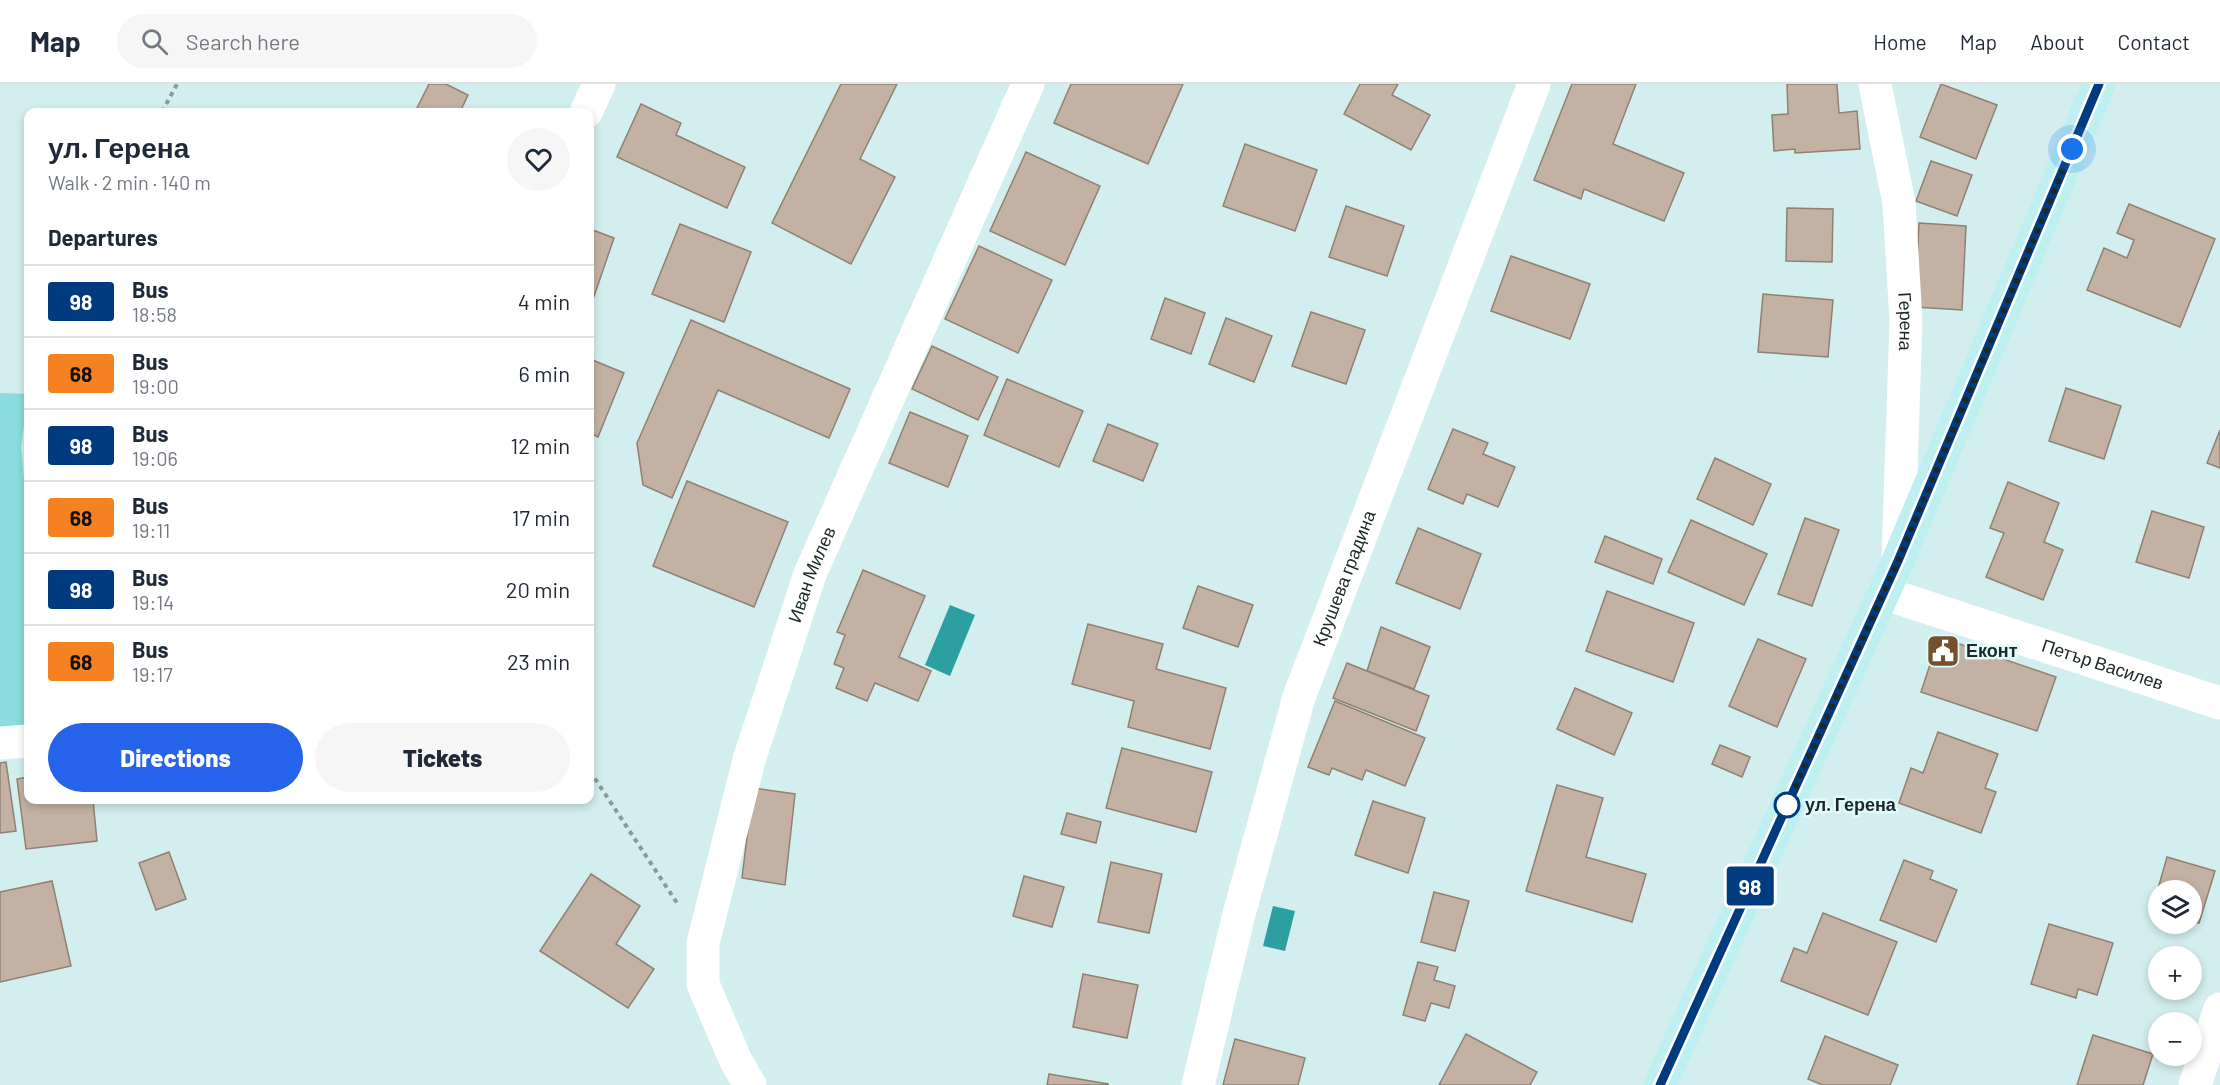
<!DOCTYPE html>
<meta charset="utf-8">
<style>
body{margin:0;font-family:Barlow,sans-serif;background:#f6f6f7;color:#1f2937;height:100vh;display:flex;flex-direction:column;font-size:22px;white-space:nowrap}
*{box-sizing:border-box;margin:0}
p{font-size:20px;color:#747a83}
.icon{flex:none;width:33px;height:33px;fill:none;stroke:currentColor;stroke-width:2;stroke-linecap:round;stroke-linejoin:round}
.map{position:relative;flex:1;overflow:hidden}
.side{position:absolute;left:24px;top:24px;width:570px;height:696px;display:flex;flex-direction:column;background:#fff;border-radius:12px;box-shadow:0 3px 9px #0003}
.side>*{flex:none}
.badge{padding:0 12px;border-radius:4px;font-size:21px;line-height:39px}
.fabs{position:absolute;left:2148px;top:796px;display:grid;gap:12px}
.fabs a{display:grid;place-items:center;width:54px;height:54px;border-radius:50%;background:#fff;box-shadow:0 3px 9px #0003;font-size:30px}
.you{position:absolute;width:30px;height:30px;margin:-15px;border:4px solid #fff;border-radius:50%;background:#1a73e8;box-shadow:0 0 0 9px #1a73e833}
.map>.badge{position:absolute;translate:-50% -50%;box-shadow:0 0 0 3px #fff}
h2{padding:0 24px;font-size:22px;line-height:54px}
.round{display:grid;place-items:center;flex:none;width:63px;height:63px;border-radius:32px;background:#f6f6f7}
.overview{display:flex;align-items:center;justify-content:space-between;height:102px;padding:0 24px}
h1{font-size:28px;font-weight:800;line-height:45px}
.action{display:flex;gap:12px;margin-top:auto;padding:12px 24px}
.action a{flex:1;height:69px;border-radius:36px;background:#2563eb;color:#fff;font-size:24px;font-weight:800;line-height:69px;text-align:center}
.action a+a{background:#f6f6f7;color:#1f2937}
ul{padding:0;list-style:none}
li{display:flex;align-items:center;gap:18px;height:72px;padding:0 24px;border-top:2px solid #e0e1e3}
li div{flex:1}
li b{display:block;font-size:22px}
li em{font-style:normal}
li .badge{min-width:66px;font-weight:700;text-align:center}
header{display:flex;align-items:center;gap:36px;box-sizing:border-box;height:84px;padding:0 30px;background:#fff;border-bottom:2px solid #e0e1e3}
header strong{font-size:28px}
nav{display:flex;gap:33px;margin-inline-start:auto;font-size:21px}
.search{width:420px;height:54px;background:#f6f6f7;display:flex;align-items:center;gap:15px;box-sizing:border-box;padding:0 21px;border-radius:33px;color:#747a83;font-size:22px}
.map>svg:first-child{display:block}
.green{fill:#89ddde}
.water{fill:#2d9fa1}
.building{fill:#c3b2a3;stroke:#908173;stroke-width:1.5}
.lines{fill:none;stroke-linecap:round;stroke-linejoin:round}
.path{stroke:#879b9b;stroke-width:4;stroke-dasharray:4.5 4.5;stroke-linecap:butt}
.street{stroke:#fff;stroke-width:33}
.secondary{stroke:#bff0f1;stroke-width:33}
.line-casing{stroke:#fff;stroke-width:14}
.line{stroke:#003b80;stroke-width:9}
.walk{stroke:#1d2727;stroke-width:6;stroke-dasharray:0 10.8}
.stop-dot{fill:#fff;stroke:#003b80;stroke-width:3}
.labels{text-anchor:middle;stroke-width:5;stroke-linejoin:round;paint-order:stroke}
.street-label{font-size:18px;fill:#1d2727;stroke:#e0fcfc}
.poi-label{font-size:18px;font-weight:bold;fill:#1d2727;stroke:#e0fcfc;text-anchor:start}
.stop-label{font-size:18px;font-weight:bold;fill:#1d2727;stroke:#e0fcfc;text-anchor:start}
</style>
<header>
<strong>Map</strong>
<div class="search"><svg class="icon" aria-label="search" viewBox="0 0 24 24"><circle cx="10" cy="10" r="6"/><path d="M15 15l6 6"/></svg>Search here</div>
<nav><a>Home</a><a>Map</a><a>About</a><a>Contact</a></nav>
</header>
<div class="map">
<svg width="2220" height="1001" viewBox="0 0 2220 1001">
<rect width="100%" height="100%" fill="#d3eeee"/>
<!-- green -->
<polygon class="green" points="0,309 28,310 21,363 28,438 28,642 0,643"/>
<!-- water -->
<g class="water">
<polygon points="950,521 975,531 950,592 925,581"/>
<polygon points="1273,822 1295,827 1285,867 1263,862"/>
</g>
<!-- building -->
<g class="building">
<polygon points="429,0 446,0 468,11 460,28 415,28"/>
<polygon points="841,0 897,0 860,75 895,93 851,180 772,139"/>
<polygon points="1071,0 1183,0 1148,80 1054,39"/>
<polygon points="1360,0 1398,0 1392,11 1430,31 1411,66 1344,30"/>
<polygon points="1572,0 1636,0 1613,60 1684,89 1664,137 1584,105 1581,115 1534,96"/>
<polygon points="1787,0 1837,0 1839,29 1857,27 1860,65 1795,69 1795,65 1774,67 1772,31 1788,30"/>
<polygon points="1941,0 1997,21 1976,75 1920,53"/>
<polygon points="641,20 681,39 676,51 745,83 727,124 617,73"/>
<polygon points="1245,60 1317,86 1295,147 1223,122"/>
<polygon points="1026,68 1100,102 1065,181 990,147"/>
<polygon points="1931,77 1972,91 1957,132 1916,117"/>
<polygon points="2129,120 2215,155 2180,243 2087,206 2104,164 2127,174 2134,156 2117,149"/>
<polygon points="1346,122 1404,142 1387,192 1329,173"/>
<polygon points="1787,124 1833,125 1832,178 1786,177"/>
<polygon points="1919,139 1966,142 1962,226 1915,223"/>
<polygon points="680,140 751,168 724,238 652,210"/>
<polygon points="590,145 614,154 590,224"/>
<polygon points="979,162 1052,196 1018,269 945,235"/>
<polygon points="1511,172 1590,200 1570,255 1491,227"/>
<polygon points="1763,210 1833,216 1828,273 1758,268"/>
<polygon points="1165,214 1205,229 1191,270 1151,255"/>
<polygon points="1311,228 1365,246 1346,300 1292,282"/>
<polygon points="1226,234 1272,252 1254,298 1209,280"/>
<polygon points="691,236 850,305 829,354 718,306 672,414 643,401 637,359"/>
<polygon points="932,262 998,293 978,336 912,305"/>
<polygon points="590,275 624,289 598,353 590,349"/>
<polygon points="1007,295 1083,327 1059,383 984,351"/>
<polygon points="2066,304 2121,322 2104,375 2049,357"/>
<polygon points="910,328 968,352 948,403 889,379"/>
<polygon points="1108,340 1158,360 1143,397 1093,377"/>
<polygon points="1453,345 1488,359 1483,370 1515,383 1498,423 1467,410 1463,420 1428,405"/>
<polygon points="2220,346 2220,384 2207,379"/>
<polygon points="1715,374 1771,400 1753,441 1697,415"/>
<polygon points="687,397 788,438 754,523 653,482"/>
<polygon points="2008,398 2059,419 2044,458 2063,466 2043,516 1986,493 2004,449 1990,444"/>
<polygon points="2152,427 2204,443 2189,494 2136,478"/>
<polygon points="1805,434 1839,446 1812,522 1778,510"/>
<polygon points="1691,436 1767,470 1744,521 1668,488"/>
<polygon points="1418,444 1481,470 1460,525 1396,499"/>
<polygon points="1605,452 1662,475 1653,500 1595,478"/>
<polygon points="863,486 925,512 899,573 931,587 918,617 875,599 867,617 836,604 844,584 834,580 845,551 837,548"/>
<polygon points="1198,502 1253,521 1238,563 1183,544"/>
<polygon points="1607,507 1694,539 1673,598 1586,567"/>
<polygon points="1088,540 1163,560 1156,585 1226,604 1210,665 1128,643 1134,617 1072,600"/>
<polygon points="1381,543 1430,563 1414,605 1367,587"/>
<polygon points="1939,553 2056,593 2037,647 1921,608"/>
<polygon points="1758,555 1806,575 1777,643 1729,622"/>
<polygon points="1347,579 1429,612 1416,647 1333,614"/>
<polygon points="1575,604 1632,629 1614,671 1557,645"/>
<polygon points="1335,617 1425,654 1405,702 1366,686 1362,696 1332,684 1329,691 1308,683"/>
<polygon points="1938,648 1998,670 1985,704 1996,708 1981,749 1899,719 1911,684 1923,689"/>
<polygon points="1720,661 1750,673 1742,693 1712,680"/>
<polygon points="1122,664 1212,688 1196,748 1106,724"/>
<polygon points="6,678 16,747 0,749 0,679"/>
<polygon points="28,693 28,716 93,716 97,757 26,765 17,695"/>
<polygon points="1557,701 1603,714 1586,773 1646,790 1632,838 1526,807"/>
<polygon points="753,704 795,710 785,801 742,794"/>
<polygon points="1373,717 1425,734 1408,789 1355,771"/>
<polygon points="1067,729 1101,738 1096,759 1061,750"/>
<polygon points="169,768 186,815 156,826 139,779"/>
<polygon points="2167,773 2215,787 2199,839 2192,837 2192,807 2158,807 2158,828 2152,826"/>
<polygon points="1904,776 1933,787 1930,795 1957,806 1936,858 1880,836"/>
<polygon points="1111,778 1162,790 1149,849 1098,838"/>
<polygon points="591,790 640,822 616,860 654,885 628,924 540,867"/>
<polygon points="1024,792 1064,803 1052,843 1013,832"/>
<polygon points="52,797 71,882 0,898 0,808"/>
<polygon points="1434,808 1469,817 1455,867 1421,858"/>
<polygon points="1823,829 1897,858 1868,931 1781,897 1794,864 1807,869"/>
<polygon points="2049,840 2113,859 2097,911 2078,905 2076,914 2031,900"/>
<polygon points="1418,878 1438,883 1434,896 1455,902 1449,924 1431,919 1425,937 1403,931"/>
<polygon points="1083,890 1138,901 1127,954 1073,943"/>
<polygon points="1466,950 1537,988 1530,1001 1439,1001"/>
<polygon points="2093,951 2153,970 2143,1001 2077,1001"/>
<polygon points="1825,952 1898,981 1890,1001 1823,1001 1808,995"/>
<polygon points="1235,955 1305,974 1298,1001 1223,1001"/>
<polygon points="1049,990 1108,1000 1108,1001 1047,1001"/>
</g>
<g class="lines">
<!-- path -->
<g class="path">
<polyline points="162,28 177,0"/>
<polyline points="590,687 677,819"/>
</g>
<!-- street -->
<g class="street">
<path id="s1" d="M1875 0 1899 119 1906 237 1898 475"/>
<polyline points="586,28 599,0"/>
<path id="s2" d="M1883 509 2220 619"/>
<polyline points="0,659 28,657"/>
<path id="s3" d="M750 1001 736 977 703 900V859L749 676 810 490 1028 0"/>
<path id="s4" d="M1198 1001 1239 830 1299 613 1534 0"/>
<polyline points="2195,1001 2220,925"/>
</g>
<!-- secondary -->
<polyline class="secondary" points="1660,1001 1898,477 2099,0"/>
</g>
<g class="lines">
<!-- line casing -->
<g class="line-casing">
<polyline id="line" points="1660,1001 1898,477 2099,0"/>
</g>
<!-- line -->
<use href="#line" class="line"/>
<!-- walk -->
<polyline class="walk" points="1787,721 1898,477 2072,65"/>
</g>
<!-- icons -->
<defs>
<g id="civic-square" transform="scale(1.725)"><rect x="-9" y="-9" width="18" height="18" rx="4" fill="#76502c" stroke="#e0fcfc"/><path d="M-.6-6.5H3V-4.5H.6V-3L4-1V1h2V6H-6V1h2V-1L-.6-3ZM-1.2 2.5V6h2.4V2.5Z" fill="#fff"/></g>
</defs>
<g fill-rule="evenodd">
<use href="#civic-square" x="1943" y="567"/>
</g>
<!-- markers -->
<circle class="stop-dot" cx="1787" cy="721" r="12"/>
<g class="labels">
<!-- street labels -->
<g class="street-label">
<text dy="6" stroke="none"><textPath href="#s1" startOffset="240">Герена</textPath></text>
<text dy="6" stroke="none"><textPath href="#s3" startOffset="537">Иван Милев</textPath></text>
<text dy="6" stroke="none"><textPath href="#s4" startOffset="528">Крушева градина</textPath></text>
<text dy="6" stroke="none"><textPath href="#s2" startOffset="231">Петър Василев</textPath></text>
</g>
<!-- poi labels -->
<g class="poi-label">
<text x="1966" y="573">Еконт</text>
</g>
<!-- stop labels -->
<g class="stop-label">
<text x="1805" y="727">ул. Герена</text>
</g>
</g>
</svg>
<div class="fabs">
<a><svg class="icon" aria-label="layers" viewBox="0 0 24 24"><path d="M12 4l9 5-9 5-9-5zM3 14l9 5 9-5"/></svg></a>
<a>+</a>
<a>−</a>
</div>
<div class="you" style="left:2072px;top:65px"></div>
<b class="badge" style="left:1750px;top:802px;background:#003b80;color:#fff">98</b>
<section class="side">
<div class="overview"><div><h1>ул. Герена</h1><p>Walk · 2 min · 140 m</p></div><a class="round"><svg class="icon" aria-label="heart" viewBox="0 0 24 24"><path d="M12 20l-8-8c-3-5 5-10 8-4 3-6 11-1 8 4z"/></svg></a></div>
<h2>Departures</h2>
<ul>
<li><span class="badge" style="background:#003b80;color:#fff">98</span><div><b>Bus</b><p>18:58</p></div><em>4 min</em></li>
<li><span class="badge" style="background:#f58220;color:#111">68</span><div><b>Bus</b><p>19:00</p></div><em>6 min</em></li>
<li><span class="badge" style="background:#003b80;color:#fff">98</span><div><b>Bus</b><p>19:06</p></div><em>12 min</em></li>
<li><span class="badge" style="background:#f58220;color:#111">68</span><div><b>Bus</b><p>19:11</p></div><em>17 min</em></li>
<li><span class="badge" style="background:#003b80;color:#fff">98</span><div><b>Bus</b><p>19:14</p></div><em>20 min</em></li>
<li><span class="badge" style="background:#f58220;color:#111">68</span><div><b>Bus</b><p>19:17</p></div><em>23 min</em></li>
</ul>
<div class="action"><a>Directions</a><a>Tickets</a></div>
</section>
</div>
